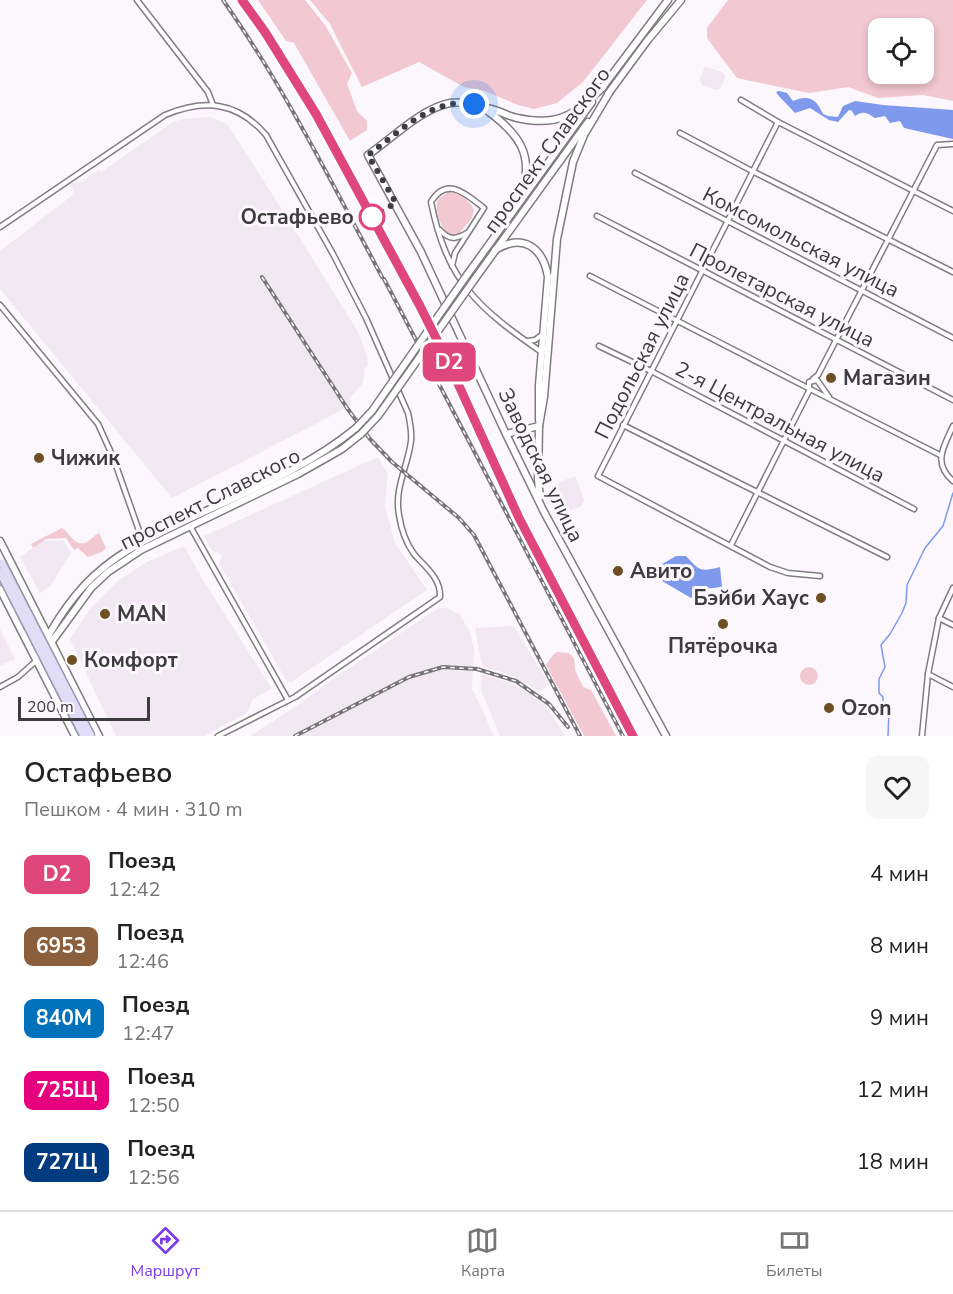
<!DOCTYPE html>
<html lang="ru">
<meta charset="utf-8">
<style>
body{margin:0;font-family:"Nunito Sans",sans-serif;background:#f6f6f6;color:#222;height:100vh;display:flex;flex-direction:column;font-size:22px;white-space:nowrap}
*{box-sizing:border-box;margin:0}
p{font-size:20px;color:#767676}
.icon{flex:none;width:33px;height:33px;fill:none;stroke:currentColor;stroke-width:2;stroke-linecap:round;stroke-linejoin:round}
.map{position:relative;height:736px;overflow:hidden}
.sheet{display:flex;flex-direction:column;background:#fff;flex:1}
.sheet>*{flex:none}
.badge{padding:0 12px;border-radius:9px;font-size:21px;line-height:39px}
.tools{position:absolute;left:868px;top:18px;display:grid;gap:12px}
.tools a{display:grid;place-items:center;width:66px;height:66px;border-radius:12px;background:#fff;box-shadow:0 3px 9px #0003;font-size:30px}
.scale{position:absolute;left:18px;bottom:15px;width:132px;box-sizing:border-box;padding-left:6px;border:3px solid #3d3c3e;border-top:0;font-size:16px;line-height:21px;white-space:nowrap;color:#3d3c3e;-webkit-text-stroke:4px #fbf7fd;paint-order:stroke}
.you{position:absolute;width:30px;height:30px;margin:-15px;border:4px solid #fff;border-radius:50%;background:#1a73e8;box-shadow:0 0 0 9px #1a73e833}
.map>.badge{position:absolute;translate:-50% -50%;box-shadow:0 0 0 3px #fff}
.round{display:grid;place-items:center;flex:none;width:63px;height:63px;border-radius:12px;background:#f6f6f6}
.summary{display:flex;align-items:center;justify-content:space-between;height:102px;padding:0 24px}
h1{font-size:28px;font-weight:600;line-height:45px}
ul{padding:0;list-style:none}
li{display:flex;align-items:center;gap:18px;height:72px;padding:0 24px}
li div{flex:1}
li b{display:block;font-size:22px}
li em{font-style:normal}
li .badge{min-width:66px;font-weight:700;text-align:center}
.menu{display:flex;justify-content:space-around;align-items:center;height:84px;border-top:2px solid #e0e0e0;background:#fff;font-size:16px;color:#767676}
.menu a{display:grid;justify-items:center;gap:3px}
.menu .current{color:#7c3aed}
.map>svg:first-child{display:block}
.built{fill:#f1e8f4}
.green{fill:#f2c8d2;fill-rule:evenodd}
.water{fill:#7f99ed}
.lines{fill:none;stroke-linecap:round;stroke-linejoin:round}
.stream{stroke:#7f99ed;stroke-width:1.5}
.street-casing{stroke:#807c82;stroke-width:7}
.secondary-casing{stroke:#807c82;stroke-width:9}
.street{stroke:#fff;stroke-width:4}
.secondary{stroke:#fff;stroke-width:6}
.rail-casing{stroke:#777579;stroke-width:4}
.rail{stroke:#fbf7fd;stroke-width:1.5;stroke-dasharray:4.5;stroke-linecap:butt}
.secondary-bridge-casing{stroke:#807c82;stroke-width:9;stroke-linecap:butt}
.primary-bridge-casing{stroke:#9b96b2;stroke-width:10;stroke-linecap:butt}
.secondary-bridge{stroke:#fff;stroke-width:6}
.primary-bridge{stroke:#e2ddf6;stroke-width:7}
.line-casing{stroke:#fff;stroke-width:14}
.line{stroke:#df477c;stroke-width:9}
.walk{stroke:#3d3c3e;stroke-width:6;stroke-dasharray:0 10.8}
.stop-dot{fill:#fff;stroke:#df477c;stroke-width:3}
.poi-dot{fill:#6e4f24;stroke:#fbf7fd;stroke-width:2}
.labels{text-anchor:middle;stroke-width:6;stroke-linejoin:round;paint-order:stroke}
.street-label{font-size:21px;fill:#3d3c3e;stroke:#fbf7fd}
.stop-label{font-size:21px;font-weight:bold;fill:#3d3c3e;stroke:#fbf7fd;text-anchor:end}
.poi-label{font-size:21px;font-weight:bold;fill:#3d3c3e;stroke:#fbf7fd;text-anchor:start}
</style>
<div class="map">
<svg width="953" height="736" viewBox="0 0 953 736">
<rect width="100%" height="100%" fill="#fbf7fd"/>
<!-- built -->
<g class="built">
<polygon points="705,66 724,73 725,78 720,88 716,90 702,85 700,80"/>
<polygon points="210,117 228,125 286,216 357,330 367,355 368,366 365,368 363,383 350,398 352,405 172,498 0,289 0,251 74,194 71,184 84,180 99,170 101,172 173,122 183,119"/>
<polygon points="378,457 388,474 385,506 395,543 427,590 291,682 286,680 219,563 222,556 219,553 213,552 204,536"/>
<polygon points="575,476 584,500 582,506 563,513 553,490 554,484"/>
<polygon points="63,540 71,553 51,585 40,593 20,557 43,541"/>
<polygon points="184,546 200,575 272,689 253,699 247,713 204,736 116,736 70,639 90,609 120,579 147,562"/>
<polygon points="445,607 460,615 470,632 474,649 472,688 494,736 250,736 298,705 340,674 429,614 438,609"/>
<polygon points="514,626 549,684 540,692 512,676 482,666 475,628"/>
<polygon points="0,629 15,659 0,666"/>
<polygon points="482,674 507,682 510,681 512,684 526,690 547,707 565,736 500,736 481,691"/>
</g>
<!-- green -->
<g class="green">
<polygon points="258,0 305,0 325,25 352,73 347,84 357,111 367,121 367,130 350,141 294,43 286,41"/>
<polygon points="310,0 647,0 583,82 557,103 534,109 518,105 485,91 464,87 419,62 362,87 330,24"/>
<path d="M728 0H953V101L923 95 878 98 848 87 809 93 737 78 707 38V28ZM879 28H924V74H879Z"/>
<path d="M449 192C459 192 470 200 474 210L472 218 457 236C443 237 433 211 438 199Z"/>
<path d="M62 528C70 533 75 548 87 542 91 540 94 535 99 533L106 548 102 552 88 557 78 548 74 550 66 538 46 539 33 548 31 544Z"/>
<polygon points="557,652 569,653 574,658 575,670 583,687 591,690 616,736 584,736 546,665 553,655"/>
<circle cx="809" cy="676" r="9"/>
</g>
<!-- water -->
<g class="water">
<path d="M779 91 787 93 793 101C808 94 817 99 823 114L828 116 838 117 843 106 855 101 883 105 953 110V139L904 128 900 121 890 123 885 116 875 118C867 113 864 110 855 116L852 111 849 110 838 122 829 120 810 108 795 113 778 95 776 92Z"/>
<path d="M676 556H686C700 571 700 572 720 567L722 587 703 589 691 598 662 581 654 570 655 568Z"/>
</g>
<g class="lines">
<!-- stream -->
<polyline class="stream" points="888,736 889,711 883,705 883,697 879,693 879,679 885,667 881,645 890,634 902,613 906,603 907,585 925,548 943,526 953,493"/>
<!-- street casing -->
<g class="street-casing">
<g id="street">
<polyline points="137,0 208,92 213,105"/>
<polyline points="741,100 778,122 953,211"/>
<polyline points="778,122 598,476 770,567 788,573 820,576"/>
<polyline points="680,133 752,171 953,272"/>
<polyline points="635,173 953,338"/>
<polyline points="597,216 953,400"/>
<path d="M0 227 165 115C204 99 237 101 266 135L333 254 366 318 408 413C410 422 412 431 411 441 408 466 394 488 399 515 401 528 406 543 414 554 425 567 441 578 440 597L295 697 218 736"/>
<path d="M440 230C450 241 456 239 467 233"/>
<path d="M452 266 455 253 484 208C467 195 447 175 431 202 447 282 478 308 543 353"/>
<polyline points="590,276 810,389"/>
<polyline points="0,305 98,424 113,457 143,542"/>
<polyline points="527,341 535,340 543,334"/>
<polyline points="599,346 651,371 914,509"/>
<polyline points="813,379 818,375 937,145 953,144"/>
<polyline points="809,388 809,382 817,380 829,397"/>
<polyline points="812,390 940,455"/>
<polyline points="623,425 887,557"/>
<path d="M953 426C944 446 932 463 953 481"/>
<polyline points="190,526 288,700"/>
<polyline points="731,545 810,389"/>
<polyline points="953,588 939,618 928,674 953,687"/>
<polyline points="939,618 953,625"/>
<polyline points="0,687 18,677 36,661"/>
<polyline points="922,736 928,674"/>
</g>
</g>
<!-- secondary casing -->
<g class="secondary-casing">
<g id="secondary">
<path d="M603 87C574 115 559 127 517 118 508 116 500 111 491 109 478 105 464 101 450 103 422 108 391 139 368 155L421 252 506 434 544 512 666 736"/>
<polyline points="602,88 668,0"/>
<polyline points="608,94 647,41 681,0"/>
<path d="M485 109C520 134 536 156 520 199"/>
<path d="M495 250C523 233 543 247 548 277L539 385V420"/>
<polyline points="467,275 592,102"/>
<polyline points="474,280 588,122"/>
<polyline points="506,434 539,426"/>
<polyline points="540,497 538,480 539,426 544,397 557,239 573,162 584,135 609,93"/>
<polyline points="0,541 99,736"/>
<polyline points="0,589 75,736"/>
<polyline points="45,651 91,588 108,572 141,550 298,474 342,449 361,434"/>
<path d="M36 660C52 626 73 592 103 568 126 549 152 537 178 524 238 495 304 471 356 428"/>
</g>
</g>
<!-- street -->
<use href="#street" class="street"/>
<!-- secondary -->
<use href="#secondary" class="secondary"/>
<!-- rail casing -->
<g class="rail-casing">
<g id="rail">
<path d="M223 0C284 87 332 183 382 277"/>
<path d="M242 0C303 84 350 175 398 266"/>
<polyline points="403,275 450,365 519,518 577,630"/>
<polyline points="262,277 347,408 370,439 392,462 459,518 474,535 580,736"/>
<polyline points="384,279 623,736"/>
<polyline points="295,736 409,677 443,667 477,669 516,681 549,704 568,727"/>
</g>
</g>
<!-- rail -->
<use href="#rail" class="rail"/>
<!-- secondary-bridge casing -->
<g class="secondary-bridge-casing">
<g id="secondary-bridge">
<polyline points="356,428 372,411 467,275"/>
<polyline points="361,434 378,416 474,280"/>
</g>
</g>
<!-- primary-bridge casing -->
<g class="primary-bridge-casing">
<g id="primary-bridge">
<polyline points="2,563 91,736"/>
<polyline points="0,572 84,736"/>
</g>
</g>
<!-- secondary-bridge -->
<use href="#secondary-bridge" class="secondary-bridge"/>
<!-- primary-bridge -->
<use href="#primary-bridge" class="primary-bridge"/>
</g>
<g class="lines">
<!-- line casing -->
<g class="line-casing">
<polyline id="line" points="242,0 265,32 316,114 420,306 450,366 519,518 633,736"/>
</g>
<!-- line -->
<use href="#line" class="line"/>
<!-- walk -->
<path class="walk" d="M372 217 396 203 368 155C400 132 432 97 474 104"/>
</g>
<!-- markers -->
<circle class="stop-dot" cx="372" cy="217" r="12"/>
<g class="poi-dot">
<circle cx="831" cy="378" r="6"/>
<circle cx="39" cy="458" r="6"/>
<circle cx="618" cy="571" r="6"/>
<circle cx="821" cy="598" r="6"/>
<circle cx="105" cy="614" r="6"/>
<circle cx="723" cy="624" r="6"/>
<circle cx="72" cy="660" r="6"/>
<circle cx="829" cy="708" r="6"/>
</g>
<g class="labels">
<!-- street labels -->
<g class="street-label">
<text transform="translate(547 150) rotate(-54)" y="7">проспект Славского</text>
<text transform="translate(801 242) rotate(27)" y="7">Комсомольская улица</text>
<text transform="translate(782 295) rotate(27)" y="7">Пролетарская улица</text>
<text transform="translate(642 356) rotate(-63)" y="7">Подольская улица</text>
<text transform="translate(780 422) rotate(28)" y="7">2-я Центральная улица</text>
<text transform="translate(541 465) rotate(64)" y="7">Заводская улица</text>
<text transform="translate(210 499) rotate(-27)" y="7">проспект Славского</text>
</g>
<!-- stop labels -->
<g class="stop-label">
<text x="354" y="224">Остафьево</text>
</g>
<!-- poi labels -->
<g class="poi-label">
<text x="843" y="385">Магазин</text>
<text x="51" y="465">Чижик</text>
<text x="630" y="578">Авито</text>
<text x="809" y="605" text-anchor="end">Бэйби Хаус</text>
<text x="117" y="621">MAN</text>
<text x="723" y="653" text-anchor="middle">Пятёрочка</text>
<text x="84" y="667">Комфорт</text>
<text x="841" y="715">Ozon</text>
</g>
</g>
</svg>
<div class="tools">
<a><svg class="icon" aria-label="locate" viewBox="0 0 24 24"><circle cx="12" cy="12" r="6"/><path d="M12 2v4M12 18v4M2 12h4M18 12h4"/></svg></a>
</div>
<div class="scale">200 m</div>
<div class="you" style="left:474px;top:104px"></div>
<b class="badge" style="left:449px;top:362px;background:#df477c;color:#fff">D2</b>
</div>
<section class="sheet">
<div class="summary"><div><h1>Остафьево</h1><p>Пешком · 4 мин · 310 m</p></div><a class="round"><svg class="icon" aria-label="heart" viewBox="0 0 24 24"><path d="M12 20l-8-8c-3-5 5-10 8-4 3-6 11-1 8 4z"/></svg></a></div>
<ul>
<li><span class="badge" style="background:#df477c;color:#fff">D2</span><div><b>Поезд</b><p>12:42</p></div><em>4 мин</em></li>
<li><span class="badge" style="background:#8b5e3c;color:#fff">6953</span><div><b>Поезд</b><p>12:46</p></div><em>8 мин</em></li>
<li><span class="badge" style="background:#0072bc;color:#fff">840М</span><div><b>Поезд</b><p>12:47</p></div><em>9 мин</em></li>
<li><span class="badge" style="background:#e6007e;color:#fff">725Щ</span><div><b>Поезд</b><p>12:50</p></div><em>12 мин</em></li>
<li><span class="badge" style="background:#003b80;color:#fff">727Щ</span><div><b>Поезд</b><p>12:56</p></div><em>18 мин</em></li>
</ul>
</section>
<nav class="menu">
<a class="current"><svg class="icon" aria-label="directions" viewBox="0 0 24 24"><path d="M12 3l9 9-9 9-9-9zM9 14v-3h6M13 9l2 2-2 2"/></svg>Маршрут</a>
<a><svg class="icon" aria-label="map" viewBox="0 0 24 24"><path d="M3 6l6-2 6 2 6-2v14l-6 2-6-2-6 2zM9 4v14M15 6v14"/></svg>Карта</a>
<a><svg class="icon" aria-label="tickets" viewBox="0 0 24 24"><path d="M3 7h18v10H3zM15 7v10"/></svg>Билеты</a>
</nav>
